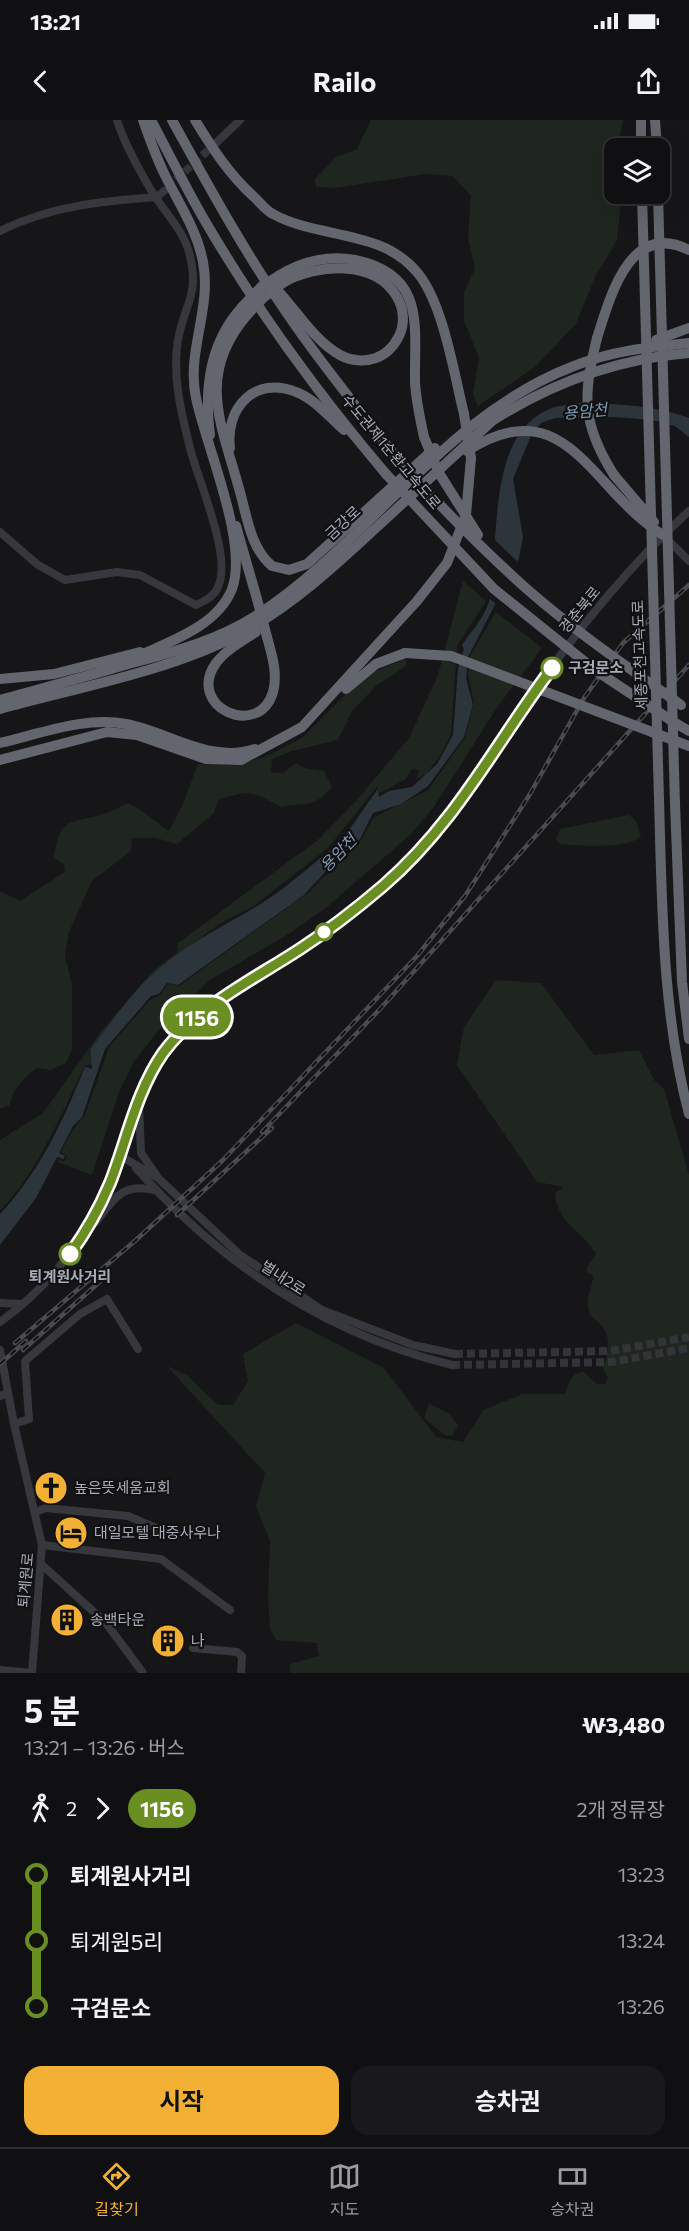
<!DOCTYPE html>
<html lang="ko">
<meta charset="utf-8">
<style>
body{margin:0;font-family:Commissioner,"Noto Sans KR",sans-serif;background:#19191b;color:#f1f3f6;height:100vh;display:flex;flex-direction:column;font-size:22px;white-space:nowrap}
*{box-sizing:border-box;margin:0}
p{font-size:20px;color:#9c9d9f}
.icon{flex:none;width:33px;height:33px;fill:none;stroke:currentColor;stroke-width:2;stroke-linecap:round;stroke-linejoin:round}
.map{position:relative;height:1553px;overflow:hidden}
.details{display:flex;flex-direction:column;background:#101012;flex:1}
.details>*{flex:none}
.badge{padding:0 12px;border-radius:20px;font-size:21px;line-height:39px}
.buttons{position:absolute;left:604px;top:18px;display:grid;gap:12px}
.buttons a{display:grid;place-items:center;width:66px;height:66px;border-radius:12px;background:#101012;box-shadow:0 6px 24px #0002,0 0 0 2px #303032;font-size:30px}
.map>.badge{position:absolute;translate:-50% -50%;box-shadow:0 0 0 3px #fff}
.legs{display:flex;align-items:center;gap:9px;height:66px;padding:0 24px;font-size:20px}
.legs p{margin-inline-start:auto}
.overview{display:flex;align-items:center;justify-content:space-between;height:102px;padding:0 24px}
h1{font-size:33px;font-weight:700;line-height:45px}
.cta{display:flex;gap:12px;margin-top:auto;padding:12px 24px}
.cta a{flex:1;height:69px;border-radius:18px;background:#f2b134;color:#111;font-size:24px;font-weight:700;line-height:69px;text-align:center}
.cta a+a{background:#19191b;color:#f1f3f6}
ul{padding:0 24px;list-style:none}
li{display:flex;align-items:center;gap:21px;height:66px;font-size:22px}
li i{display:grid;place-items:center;width:9px;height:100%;margin:0 8px;background:currentColor}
li i::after{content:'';width:15px;height:15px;margin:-8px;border:4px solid;border-radius:50%;background:#101012}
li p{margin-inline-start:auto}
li:first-child i{background:linear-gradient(#0000 50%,currentColor 0)}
li:last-child i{background:linear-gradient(currentColor 50%,#0000 0)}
.status{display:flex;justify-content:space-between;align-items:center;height:42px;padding:0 30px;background:#101012;direction:ltr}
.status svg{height:16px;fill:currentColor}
header{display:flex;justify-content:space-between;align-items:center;height:78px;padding:0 24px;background:#101012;font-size:27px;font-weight:700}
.tab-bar{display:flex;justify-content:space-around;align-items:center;height:84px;border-top:2px solid #303032;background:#101012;font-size:16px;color:#9c9d9f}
.tab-bar a{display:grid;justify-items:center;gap:3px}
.tab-bar .active{color:#f2b134}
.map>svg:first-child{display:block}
.green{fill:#1e261f}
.water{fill:#2c353c}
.pier{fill:#161618}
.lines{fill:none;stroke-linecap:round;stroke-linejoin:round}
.minor-tunnel{stroke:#333438;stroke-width:8;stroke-dasharray:8 4;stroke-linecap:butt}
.minor{stroke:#37383d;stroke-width:8}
.highway{stroke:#63666e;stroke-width:10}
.rail-casing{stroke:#4a4c52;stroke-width:4.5}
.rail{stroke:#111113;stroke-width:2;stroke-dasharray:7;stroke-linecap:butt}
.highway-bridge{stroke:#63666e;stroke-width:10}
.line-1-casing{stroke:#fff;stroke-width:14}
.line-1{stroke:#6b8e23;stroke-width:9}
.stop-1-dot{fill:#fff;stroke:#6b8e23;stroke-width:3}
.labels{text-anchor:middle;stroke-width:4.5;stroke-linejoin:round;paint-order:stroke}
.street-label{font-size:15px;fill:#a8adb8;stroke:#111113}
.stop-label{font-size:15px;font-weight:bold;fill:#a8adb8;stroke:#111113;text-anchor:start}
.poi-label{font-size:15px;fill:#a8adb8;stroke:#111113;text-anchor:start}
.water-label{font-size:16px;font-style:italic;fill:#7f9bb3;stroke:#111113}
</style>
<div class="status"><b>13:21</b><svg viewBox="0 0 49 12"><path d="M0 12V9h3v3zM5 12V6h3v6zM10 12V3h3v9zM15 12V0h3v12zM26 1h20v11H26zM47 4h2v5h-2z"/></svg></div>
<header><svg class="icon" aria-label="back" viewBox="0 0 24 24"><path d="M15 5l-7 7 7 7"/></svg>Railo<svg class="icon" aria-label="share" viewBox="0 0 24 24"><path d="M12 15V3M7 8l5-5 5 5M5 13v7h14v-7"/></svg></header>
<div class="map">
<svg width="689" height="1553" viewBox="0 0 689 1553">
<rect width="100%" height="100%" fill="#161618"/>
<!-- green -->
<g class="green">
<polygon points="371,0 623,0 618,28 615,28 615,74 622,74 617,120 595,157 576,204 535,247 478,286 473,275 479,237 464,201 464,172 475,149 468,118 471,76 453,56 426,54 334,68 316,67 315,59 336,37 357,29"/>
<path d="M463 461 486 481 457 526 451 615 439 637 426 654 416 659 419 650 412 649 406 659 380 673 377 667 328 728 254 786 221 803 154 852 89 931 92 944 85 946C60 996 39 1050 0 1091V1020L43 993 103 909 153 851 177 833 178 823 319 719 356 681 409 618 438 555Z"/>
<polygon points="496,492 542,528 498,586 433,688 410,715 328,786 290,813 210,860 157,912 135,940 119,972 92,1055 58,1042 58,1039 64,1042 67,1036 61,1032 73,1009 85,995 109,927 150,880 160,875 168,864 179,866 309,772 360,722 373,698 428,670 465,618 474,583 468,554 470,536"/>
<path d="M405 539 407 545 376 566 352 591 338 620 292 631 272 639 271 652 283 653 296 643 307 649 324 651 332 667C313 689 307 682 281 687 254 672 248 669 218 680L214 693 177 724 156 718H132L131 731 92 761 69 812 65 836 72 864V930L66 943 51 950 37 948C24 958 12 969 10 985L0 989V771L20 781 65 752 64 744 54 738C60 697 68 704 101 695 110 692 119 687 128 683 143 690 155 702 169 711L182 686 198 644 237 645 267 636 302 618 364 556Z"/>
<path d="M629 695 636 701 641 717C625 729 580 726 560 724L556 719 560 709Z"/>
<path d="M496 860 541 863 594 935 639 930 654 960 664 969 689 1055V1553H290V1544L319 1536 317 1523 276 1520 270 1509 268 1476 270 1421 256 1386 265 1353 167 1246 188 1256 218 1285H233L248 1261 243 1234 296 1203 384 1248 436 1317 463 1322 484 1290 522 1274H565C569 1263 570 1253 584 1252L597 1264H605L608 1258 603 1250C607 1232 614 1216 598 1202 592 1197 589 1196 588 1187 586 1177 593 1167 593 1155L587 1153V1147L596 1134C581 1109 558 1105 555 1073L564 1067 537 1062 457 945 464 907Z"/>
<polygon points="429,1283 449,1294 458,1305 453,1315 446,1316 424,1298"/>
</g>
<!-- water -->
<path class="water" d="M579 283C616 284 654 285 689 298V317L675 306 652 300 614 297 555 298 541 303 532 313 513 359 523 417 519 438 468 537 466 558 473 585 464 617 428 666 401 684 373 693 360 719 337 739 304 775 178 865 167 863 159 874 151 876 105 929 82 997 73 1006 59 1033 65 1036 64 1039 57 1037 36 1078 0 1125V1094C39 1053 64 999 85 947L92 949 90 930C114 899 136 865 168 841 195 820 225 805 254 788 281 772 306 750 330 730 347 717 364 687 378 669L379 677 389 671 412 667 437 644 453 615 458 548 464 529 462 525C470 513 482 500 487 487 492 477 491 462 492 451 499 399 492 311 552 288 560 285 571 285 579 283Z"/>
<!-- pier -->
<polygon class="pier" points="494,419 520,444 499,486 486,476"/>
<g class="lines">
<!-- minor-tunnel -->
<g class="minor-tunnel">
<polyline points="167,68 216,23"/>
<polyline points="455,1234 610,1231 689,1217"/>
<polyline points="452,1245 612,1242 689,1228"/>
</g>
<!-- minor -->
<g class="minor">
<polyline points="216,23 240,0"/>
<path d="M0 111C50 86 102 81 157 77L164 71"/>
<path d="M0 412 38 445 65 460 117 452 140 455 196 485C204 481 213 477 217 469 234 439 198 361 190 328 181 292 171 252 179 215 186 182 199 174 190 136 185 111 163 91 151 70 138 48 124 23 117 0"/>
<polyline points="666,418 689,441"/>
<polyline points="139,986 141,1033 157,1056"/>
<polyline points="119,1035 158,1058 239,1134 322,1190 413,1225 455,1234"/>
<path d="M136 1048C222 1145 326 1214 452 1245"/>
<path d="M95 1103C114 1080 121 1062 154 1070"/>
<polyline points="0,1183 21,1184"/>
<path d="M0 1202C47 1169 89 1116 110 1063 127 1020 136 971 164 933 199 886 249 860 297 831 344 802 391 765 428 724 465 684 489 634 521 590 570 519 625 449 689 391"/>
<polyline points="0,1230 14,1304 42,1425 32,1553 0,1550"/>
<polyline points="0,1276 8,1273"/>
<polyline points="14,1304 29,1299 25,1241 80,1194 107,1179 138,1229"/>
<polyline points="35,1392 46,1388 128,1396 161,1410"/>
<polyline points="42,1425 161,1439 230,1490"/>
<polyline points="41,1444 106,1503 143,1553"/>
<polyline points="193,1528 237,1532 242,1536 241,1553"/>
</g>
<!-- highway -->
<g class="highway">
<path d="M151 0C169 34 186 68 205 101 257 190 319 275 386 354"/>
<path d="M172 0C208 65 244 131 286 192 321 244 361 292 399 341"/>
<path d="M195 0C212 28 229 54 253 76 260 82 265 90 273 94 318 119 380 109 416 151 443 181 454 254 464 294"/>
<polyline points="641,0 641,28"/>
<polyline points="655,0 657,28"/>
<path d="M280 155C302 141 330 135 355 140 427 155 414 207 415 262 416 281 420 298 424 317"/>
<path d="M280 173C298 193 316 222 340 235 351 241 365 242 376 238 387 234 394 226 399 216 405 204 404 189 397 177 375 139 317 144 284 162"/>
<path d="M247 195C195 256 222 305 240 372 247 397 251 429 272 446L289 450 307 444 435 328"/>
<path d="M597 218C610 177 630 100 689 130"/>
<polyline points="656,220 689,208"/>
<path d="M210 315C204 269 210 222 242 187"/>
<path d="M230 328C225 288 255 255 296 272 315 279 329 297 344 310"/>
<path d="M467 331C566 267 591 371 663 415"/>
<polyline points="614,355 654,402"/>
<polyline points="236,406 257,479"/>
<path d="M256 512C242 521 226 530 216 543 185 587 259 620 273 572 278 554 272 535 267 517"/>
<path d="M134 538C168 522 217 507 232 469 249 423 206 326 196 278 186 232 212 189 203 142 197 109 177 81 163 51 155 34 149 17 143 0"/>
<polyline points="0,559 54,554 140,532"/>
<polyline points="346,569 376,544 405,533"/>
<path d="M0 580C45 568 90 555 136 542 177 531 217 520 254 497 369 423 443 296 574 246 611 231 649 227 689 223"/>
<path d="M0 589C76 568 169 551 238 515 291 487 335 446 378 406 416 371 454 336 492 301 553 262 616 239 689 233"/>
<polyline points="672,601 689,611"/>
<polyline points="652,612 689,626"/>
<path d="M0 623C39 614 86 596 126 604 169 612 210 644 255 629"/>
<polyline points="0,640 107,612 137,615 206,639 241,640 302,607 417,481 447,443 466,395 471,338"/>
<path d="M659 679C662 784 662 892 689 994"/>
<polyline points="675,684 682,862 689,919"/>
</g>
<!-- rail casing -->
<g class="rail-casing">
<g id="rail">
<polyline points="262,1012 381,888 689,545"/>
<polyline points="177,1095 272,1008"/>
<polyline points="15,1223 136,1120 223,1040 417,836 465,776 530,674 584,578 623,523 689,465"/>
<polyline points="23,1230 104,1158"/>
<polyline points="0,1244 26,1221"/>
</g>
</g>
<!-- rail -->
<use href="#rail" class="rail"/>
<!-- highway-bridge -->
<g class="highway-bridge">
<polyline points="642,74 659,679"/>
<polyline points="658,74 675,684"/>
<polyline points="242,187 262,166 280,155"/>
<polyline points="247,195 263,178 284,162"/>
<path d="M597 218C583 275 581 303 614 355"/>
<polyline points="464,294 471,338"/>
<polyline points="424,317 439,353 478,415"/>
<path d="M399 341C440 386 483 430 528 470 576 512 629 548 681 585"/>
<polyline points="386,354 494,469 595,550 672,601"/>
<polyline points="257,479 267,517"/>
<polyline points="405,533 451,536 652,612"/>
</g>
</g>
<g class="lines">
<!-- line-1 casing -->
<g class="line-1-casing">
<path id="line-1" d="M70 1134C86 1112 99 1089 110 1063 127 1020 136 972 163 933 199 885 251 861 300 829 329 810 356 789 383 766 457 702 495 624 552 548"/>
</g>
<!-- line-1 -->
<use href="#line-1" class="line-1"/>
</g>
<!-- icons -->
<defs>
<g id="church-disc" transform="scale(1.725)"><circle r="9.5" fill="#f2b134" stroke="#111113"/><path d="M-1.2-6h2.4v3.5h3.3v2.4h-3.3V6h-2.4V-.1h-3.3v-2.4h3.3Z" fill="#111"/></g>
<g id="hotel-disc" transform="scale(1.725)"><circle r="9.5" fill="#f2b134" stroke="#111113"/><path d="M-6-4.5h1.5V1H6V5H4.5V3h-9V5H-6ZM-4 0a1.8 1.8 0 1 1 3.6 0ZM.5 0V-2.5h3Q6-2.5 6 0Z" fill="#111"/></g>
<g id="building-disc" transform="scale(1.725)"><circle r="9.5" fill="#f2b134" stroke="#111113"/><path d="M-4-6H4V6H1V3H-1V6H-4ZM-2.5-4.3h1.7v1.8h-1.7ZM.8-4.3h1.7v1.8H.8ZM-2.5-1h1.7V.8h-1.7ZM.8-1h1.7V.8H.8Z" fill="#111"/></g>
</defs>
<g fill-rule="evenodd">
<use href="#church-disc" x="51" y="1368"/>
<use href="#hotel-disc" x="71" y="1413"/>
<use href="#building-disc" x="67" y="1500"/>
<use href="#building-disc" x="168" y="1521"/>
</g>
<!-- markers -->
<g class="stop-1-dot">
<circle cx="552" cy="548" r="10"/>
<circle cx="324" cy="812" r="8"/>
<circle cx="70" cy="1134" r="10"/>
</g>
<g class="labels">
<!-- street labels -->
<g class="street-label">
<text transform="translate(391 332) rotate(50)" y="5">수도권제1순환고속도로</text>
<text transform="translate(343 403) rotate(-43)" y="5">금강로</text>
<text transform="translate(580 490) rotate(-51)" y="5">경춘북로</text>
<text transform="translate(640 535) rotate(-92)" y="5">세종포천고속도로</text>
<text transform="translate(283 1158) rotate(33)" y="5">별내2로</text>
<text transform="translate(26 1460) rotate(-85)" y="5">퇴계원로</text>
</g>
<!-- stop labels -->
<g class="stop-label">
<text x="568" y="553">구검문소</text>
<text x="70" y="1162" text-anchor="middle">퇴계원사거리</text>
</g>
<!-- poi labels -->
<g class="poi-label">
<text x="74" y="1373">높은뜻세움교회</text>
<text x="94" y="1418">대일모텔 대중사우나</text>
<text x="90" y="1505">송백타운</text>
<text x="191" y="1526">나</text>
</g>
<!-- water labels -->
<g class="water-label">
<text transform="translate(585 291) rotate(-5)" y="6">용암천</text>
<text transform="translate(338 733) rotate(-46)" y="6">용암천</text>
</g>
</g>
</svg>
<div class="buttons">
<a><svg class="icon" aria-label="layers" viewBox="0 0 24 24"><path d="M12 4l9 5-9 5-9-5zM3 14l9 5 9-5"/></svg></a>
</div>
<b class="badge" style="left:197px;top:897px;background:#6b8e23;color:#fff">1156</b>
</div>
<section class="details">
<div class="overview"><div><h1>5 분</h1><p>13:21 – 13:26 · 버스</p></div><b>₩3,480</b></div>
<div class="legs"><svg class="icon" aria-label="walk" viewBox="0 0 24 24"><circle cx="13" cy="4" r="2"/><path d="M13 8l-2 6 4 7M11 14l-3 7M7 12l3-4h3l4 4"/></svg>2<svg class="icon" aria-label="forward" viewBox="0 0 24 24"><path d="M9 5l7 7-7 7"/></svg><b class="badge" style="background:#6b8e23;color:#fff">1156</b><p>2개 정류장</p></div>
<ul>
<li><i style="color:#6b8e23"></i><b>퇴계원사거리</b><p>13:23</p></li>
<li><i style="color:#6b8e23"></i><span>퇴계원5리</span><p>13:24</p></li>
<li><i style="color:#6b8e23"></i><b>구검문소</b><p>13:26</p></li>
</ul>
<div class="cta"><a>시작</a><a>승차권</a></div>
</section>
<nav class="tab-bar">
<a class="active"><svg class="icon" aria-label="directions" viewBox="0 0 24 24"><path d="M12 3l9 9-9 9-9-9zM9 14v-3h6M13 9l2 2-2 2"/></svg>길찾기</a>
<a><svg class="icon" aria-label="map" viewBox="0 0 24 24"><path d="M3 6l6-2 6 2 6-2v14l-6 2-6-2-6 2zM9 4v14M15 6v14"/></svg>지도</a>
<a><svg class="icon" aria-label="tickets" viewBox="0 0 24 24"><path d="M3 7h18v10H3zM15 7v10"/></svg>승차권</a>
</nav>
